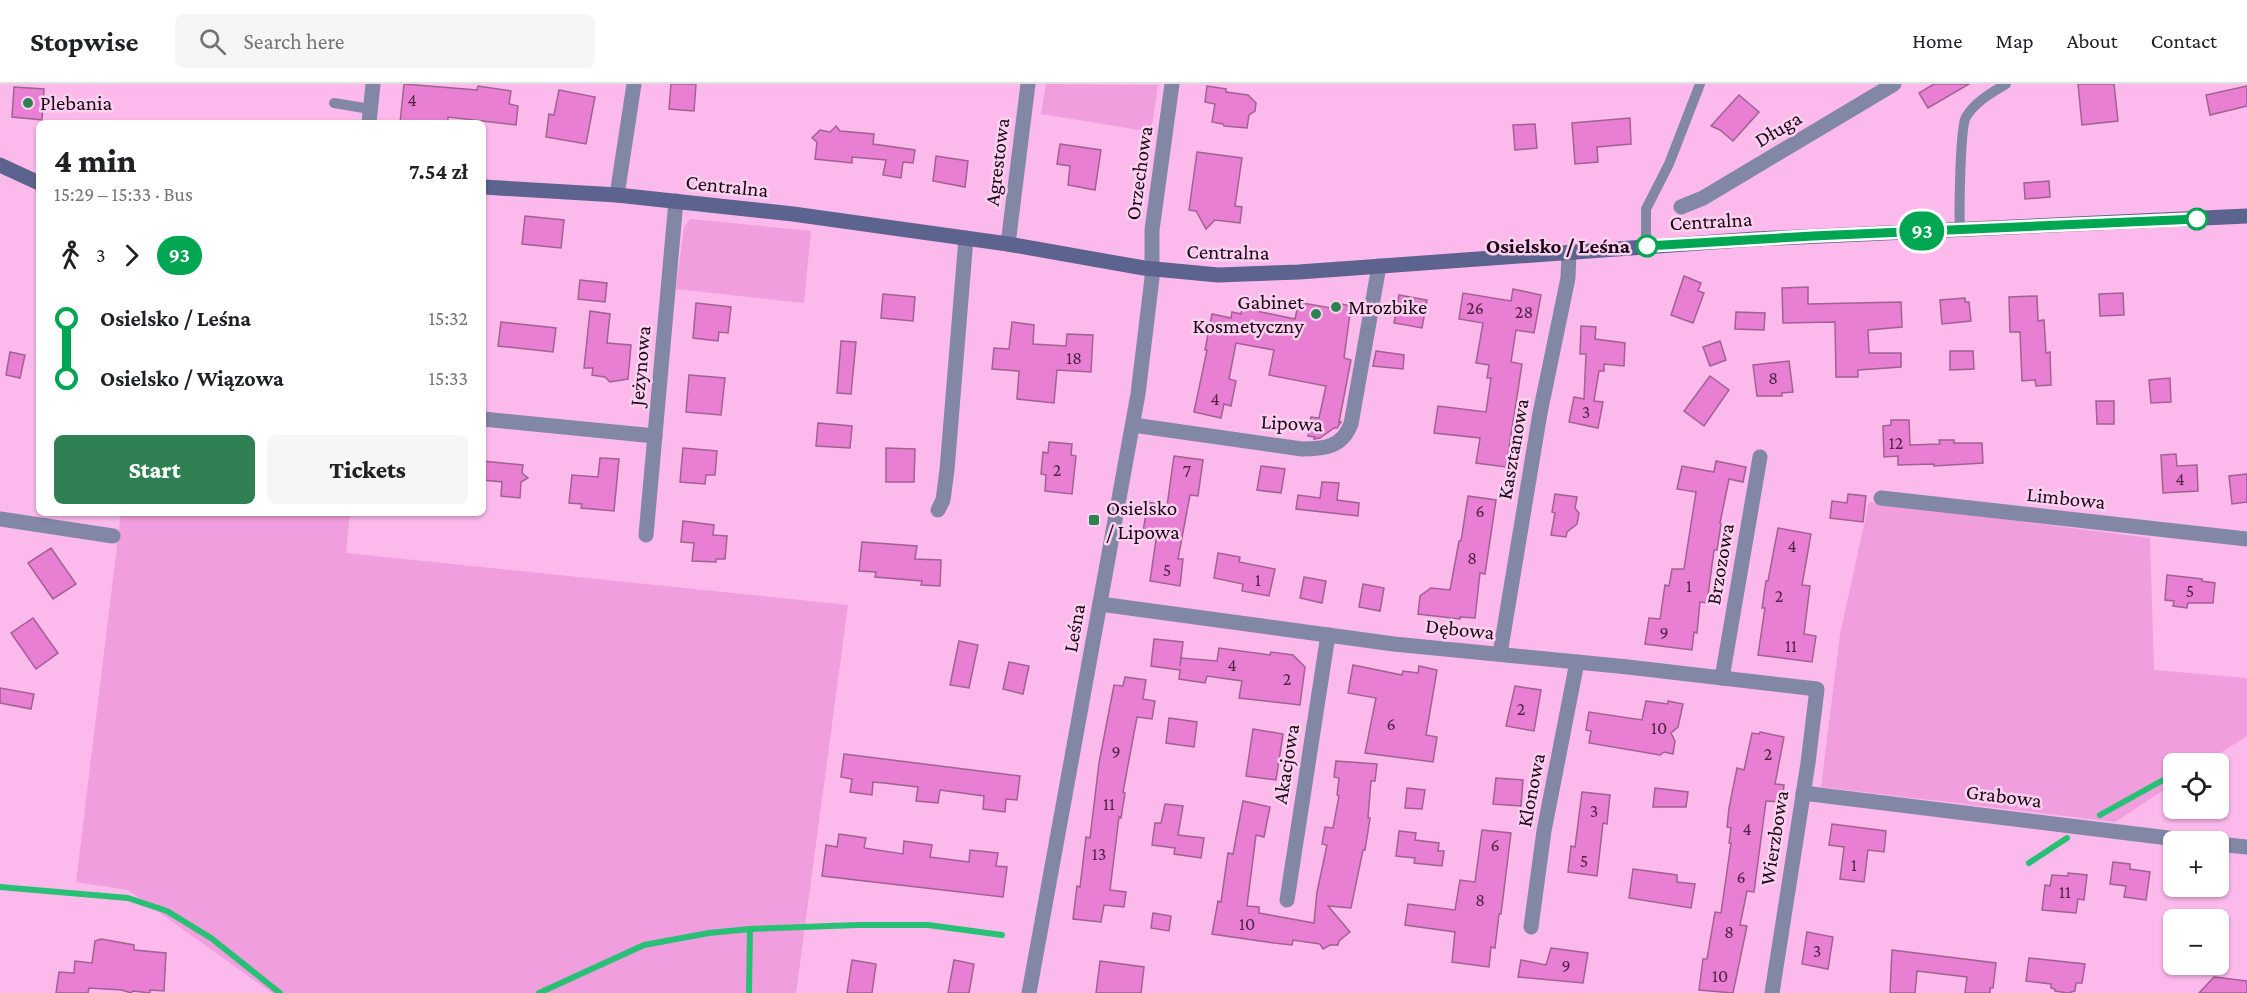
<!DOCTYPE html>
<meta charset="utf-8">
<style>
body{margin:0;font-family:"Crimson Pro",serif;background:#f6f6f6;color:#202124;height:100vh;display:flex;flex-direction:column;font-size:22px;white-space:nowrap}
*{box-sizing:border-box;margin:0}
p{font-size:20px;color:#757577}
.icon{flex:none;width:33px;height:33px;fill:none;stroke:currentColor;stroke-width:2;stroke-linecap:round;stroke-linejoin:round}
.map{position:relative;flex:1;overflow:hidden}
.panel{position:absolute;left:36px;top:36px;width:450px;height:396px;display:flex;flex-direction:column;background:#fff;border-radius:9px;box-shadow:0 2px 4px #0004}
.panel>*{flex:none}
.badge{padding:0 12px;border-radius:20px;font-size:21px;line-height:39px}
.controls{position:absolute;left:2163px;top:669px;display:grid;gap:12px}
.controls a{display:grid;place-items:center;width:66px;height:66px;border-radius:9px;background:#fff;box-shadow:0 2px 4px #0004;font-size:30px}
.map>.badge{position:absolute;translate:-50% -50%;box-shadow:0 0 0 3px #fff}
.legs{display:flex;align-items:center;gap:9px;height:66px;padding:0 18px;font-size:20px}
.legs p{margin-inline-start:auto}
.head{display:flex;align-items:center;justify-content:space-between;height:102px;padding:0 18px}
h1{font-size:33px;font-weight:800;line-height:45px}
.action{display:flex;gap:12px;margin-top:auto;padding:12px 18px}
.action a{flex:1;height:69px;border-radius:9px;background:#2f8153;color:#fff;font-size:24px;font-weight:800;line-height:69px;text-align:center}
.action a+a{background:#f6f6f6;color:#202124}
ul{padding:0 18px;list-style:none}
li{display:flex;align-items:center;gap:21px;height:60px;font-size:22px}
li i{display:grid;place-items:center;width:9px;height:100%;margin:0 8px;background:currentColor}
li i::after{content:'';width:15px;height:15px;margin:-8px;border:4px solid;border-radius:50%;background:#fff}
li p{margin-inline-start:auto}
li:first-child i{background:linear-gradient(#0000 50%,currentColor 0)}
li:last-child i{background:linear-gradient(currentColor 50%,#0000 0)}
header{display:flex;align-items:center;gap:36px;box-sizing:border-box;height:84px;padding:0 30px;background:#fff;border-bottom:2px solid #e0e0e0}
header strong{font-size:28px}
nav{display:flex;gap:33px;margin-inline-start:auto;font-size:21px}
.search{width:420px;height:54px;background:#f6f6f6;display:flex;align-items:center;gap:15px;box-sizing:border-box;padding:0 21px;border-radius:9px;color:#757577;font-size:22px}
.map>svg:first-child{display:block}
.green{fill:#f19ede}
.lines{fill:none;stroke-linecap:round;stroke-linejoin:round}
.stream{stroke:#28c074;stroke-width:6}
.building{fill:#e87fd2;stroke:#9f6291;stroke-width:1.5}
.lane{stroke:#8187a5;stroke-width:10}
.street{stroke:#8187a5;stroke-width:15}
.secondary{stroke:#5b638e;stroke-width:15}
.line-1-casing{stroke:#fff;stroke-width:14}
.line-1{stroke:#00a651;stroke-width:9}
.poi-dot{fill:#2f8153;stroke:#fad1ef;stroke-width:2}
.stop-1-dot{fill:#fff;stroke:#00a651;stroke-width:3}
.labels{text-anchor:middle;stroke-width:5;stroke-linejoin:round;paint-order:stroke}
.number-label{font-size:18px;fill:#4e2445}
.poi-label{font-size:21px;fill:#1b0516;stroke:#fad1ef;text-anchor:start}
.street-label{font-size:21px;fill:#1b0516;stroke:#fad1ef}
.stop-label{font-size:21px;font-weight:bold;fill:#1b0516;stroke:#fad1ef;text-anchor:end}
</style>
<header>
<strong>Stopwise</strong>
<div class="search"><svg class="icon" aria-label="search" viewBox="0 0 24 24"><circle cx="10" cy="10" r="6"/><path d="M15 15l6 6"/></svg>Search here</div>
<nav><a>Home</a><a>Map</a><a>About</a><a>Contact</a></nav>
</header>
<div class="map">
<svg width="2247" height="909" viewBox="0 0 2247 909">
<rect width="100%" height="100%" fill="#fcb9ec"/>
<!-- green -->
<g class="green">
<polygon points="1046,0 1158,1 1151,48 1041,30"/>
<polygon points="690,135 811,147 804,219 676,205 684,143"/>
<polygon points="1869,418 2150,454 2154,586 2247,594 2247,652 2205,679 2174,680 2173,700 2115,738 1821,703 1840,550"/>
<polygon points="121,429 350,429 346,469 848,521 796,909 272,909 128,806 76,798"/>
</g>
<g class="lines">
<!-- stream -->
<g class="stream">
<polyline points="2100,731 2174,690"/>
<polyline points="2029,779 2067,754"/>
<polyline points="0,803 128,814 167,827 211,854 280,909"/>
<polyline points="539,909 644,861 709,849 750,845 858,841 928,841 1002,851"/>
<polyline points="749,909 750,845"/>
</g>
</g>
<!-- building -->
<g class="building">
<polygon points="404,0 477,6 478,2 511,7 509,20 518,22 516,41 448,33 448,39 400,39"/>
<polygon points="671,0 696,0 694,27 669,25"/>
<polygon points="1934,0 1969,0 1928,24 1919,9"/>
<polygon points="2078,0 2114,0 2118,37 2082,41"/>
<polygon points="1207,2 1226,5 1226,8 1248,11 1256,19 1255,27 1249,31 1247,44 1224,42 1223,40 1212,38 1215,20 1205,18"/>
<polygon points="2247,2 2247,22 2210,31 2206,11"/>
<polygon points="14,3 44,5 42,36 12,33"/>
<polygon points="559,6 595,13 586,60 546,53 549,30 554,31"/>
<polygon points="1739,11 1759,28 1733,57 1720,46 1711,42"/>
<polygon points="1630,34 1631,60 1597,63 1598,78 1575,80 1572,39"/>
<polygon points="1535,40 1537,64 1515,66 1513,41"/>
<polygon points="836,42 840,47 874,50 873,60 915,66 913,79 903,78 901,94 883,91 886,76 852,73 852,79 815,75 817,58 812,54 820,46 830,48"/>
<polygon points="1060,60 1101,66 1095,106 1068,101 1070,82 1057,80"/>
<polygon points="1197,68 1242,74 1235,122 1242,123 1240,139 1215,136 1206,145 1196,127 1189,126"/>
<polygon points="936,72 968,77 965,103 933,97"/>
<polygon points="2049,97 2050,113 2025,115 2024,99"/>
<polygon points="525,132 564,136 561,164 522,160"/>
<polygon points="1684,192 1701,199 1698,207 1704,209 1693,239 1671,231"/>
<polygon points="580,196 607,199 605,218 578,215"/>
<polygon points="1808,203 1808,220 1901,218 1902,243 1868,246 1869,269 1901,269 1901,283 1858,286 1858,293 1836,293 1835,238 1783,239 1782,204"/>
<polygon points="1513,205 1541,211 1534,249 1516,246 1511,278 1522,280 1506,383 1476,379 1480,354 1434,349 1438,322 1486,328 1491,294 1487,294 1489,281 1476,279 1483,239 1459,235 1463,209 1511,217"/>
<polygon points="2123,209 2124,231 2100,232 2099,210"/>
<polygon points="883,210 915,213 913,237 881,234"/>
<polygon points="1399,211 1427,216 1422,244 1394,239"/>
<polygon points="2037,212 2038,237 2044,236 2046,269 2050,268 2051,301 2036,302 2035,296 2022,297 2020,248 2010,248 2009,213"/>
<polygon points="1965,214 1965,218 1969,218 1971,237 1942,240 1940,216"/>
<polygon points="1332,218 1351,222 1344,274 1351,276 1339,338 1341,338 1337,344 1334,344 1320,354 1314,355 1315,353 1308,352 1311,333 1319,334 1326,302 1269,291 1274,266 1236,259 1229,295 1236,297 1231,322 1224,320 1221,334 1194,328 1207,266 1205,266 1212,230 1231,234 1232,228 1241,230 1242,224 1295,235 1298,221 1302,222 1303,219 1331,224"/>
<polygon points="696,219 731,223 728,249 719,248 718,257 693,254"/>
<polygon points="590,227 610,230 607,259 631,261 628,295 610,298 605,293 592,291 593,284 584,284"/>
<polygon points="1736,228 1765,229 1764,246 1735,245"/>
<polygon points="501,238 556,244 553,268 498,262"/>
<polygon points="1012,238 1034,241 1033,260 1066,262 1067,250 1093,251 1091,288 1057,286 1054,319 1017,315 1019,287 992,285 994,264 1009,265"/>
<polygon points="1581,242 1596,243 1595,255 1625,259 1624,282 1604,280 1604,287 1599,287 1594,317 1603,318 1598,344 1569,338 1574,313 1584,315 1586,270 1580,270"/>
<polygon points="841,257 856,258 851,310 837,309"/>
<polygon points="1720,257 1726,276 1710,282 1703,263"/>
<polygon points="1376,267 1404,271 1403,285 1373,282"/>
<polygon points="1950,267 1973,267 1974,285 1950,286"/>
<polygon points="10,268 25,271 20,294 6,291"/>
<polygon points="1789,277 1793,308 1782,309 1782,312 1757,312 1753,281"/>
<polygon points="689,291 725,294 721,331 686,328"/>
<polygon points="1710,292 1729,306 1704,342 1684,327"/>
<polygon points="2170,294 2171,318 2151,319 2149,296"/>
<polygon points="2096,317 2114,317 2114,340 2097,340"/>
<polygon points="1891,336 1909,336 1910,361 1940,360 1939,356 1954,356 1954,359 1982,359 1983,379 1934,382 1934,380 1898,381 1898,372 1884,373 1883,342 1891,341"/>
<polygon points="818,339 852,342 850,364 816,362"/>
<polygon points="1049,358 1072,360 1071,371 1076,372 1072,410 1045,407 1046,391 1041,390 1043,368 1048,369"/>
<polygon points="683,364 717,367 715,391 706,391 705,400 680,398"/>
<polygon points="886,364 915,365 914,398 886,398"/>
<polygon points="2176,370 2177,382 2197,381 2198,407 2163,409 2161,371"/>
<polygon points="1174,372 1203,376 1198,412 1190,411 1178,475 1183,475 1180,502 1150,497 1157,449 1143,447 1148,418 1167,422"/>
<polygon points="600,374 619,375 614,427 581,424 582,420 569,419 572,391 598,393"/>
<polygon points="483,377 523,381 522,389 528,394 521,398 520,414 501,412 502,398 483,396"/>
<polygon points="1716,377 1746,383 1743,398 1729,395 1720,439 1721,440 1717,466 1714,466 1707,519 1700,518 1697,549 1694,548 1692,566 1645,560 1649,534 1660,535 1665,501 1669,502 1672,485 1684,485 1696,408 1677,405 1682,382 1714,388"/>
<polygon points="1261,382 1285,385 1281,409 1257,406"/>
<polygon points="2247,390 2247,418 2232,420 2229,392"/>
<polygon points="1322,398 1339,399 1337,416 1359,419 1358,432 1296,425 1298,411 1320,414"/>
<polygon points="1555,410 1577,413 1575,424 1579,429 1577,440 1567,448 1566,453 1551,451 1555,429 1552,428"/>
<polygon points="1848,410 1866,412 1863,438 1830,434 1832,417 1847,419"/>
<polygon points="1468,412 1496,416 1485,490 1480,489 1475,534 1460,533 1460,535 1418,530 1420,512 1431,504 1450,506 1459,457 1461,457"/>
<polygon points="683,437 714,441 713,451 727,452 725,475 716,475 716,478 692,477 694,459 681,458"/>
<polygon points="1778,444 1811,450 1802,501 1810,502 1804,550 1816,552 1812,578 1758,571 1765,524 1762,524 1766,497 1768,497"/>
<polygon points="862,458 917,462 915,475 941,476 940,502 921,501 922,497 875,493 876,488 859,487"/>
<polygon points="51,464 76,500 53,515 28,479"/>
<polygon points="1218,469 1240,473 1239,478 1275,485 1269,512 1242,507 1243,500 1214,494"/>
<polygon points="2167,491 2202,495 2202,497 2215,499 2213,519 2188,519 2187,524 2173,522 2174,517 2165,516"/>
<polygon points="1304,493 1326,497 1322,519 1300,514"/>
<polygon points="1363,500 1384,504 1380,527 1359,523"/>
<polygon points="33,534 58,569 36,585 11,549"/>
<polygon points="1154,555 1183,558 1180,582 1181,574 1217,577 1219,564 1270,571 1271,568 1293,571 1305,583 1300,621 1239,614 1242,597 1207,592 1205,599 1179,595 1180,586 1151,582"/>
<polygon points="959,557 978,561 969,604 950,601"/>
<polygon points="1009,578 1029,582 1023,610 1003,605"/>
<polygon points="1353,581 1402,591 1403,587 1418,589 1419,582 1437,586 1426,651 1437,653 1433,678 1365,669 1376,614 1348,609"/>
<polygon points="1125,593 1146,596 1143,615 1155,617 1152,635 1137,633 1123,708 1125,709 1121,734 1119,733 1110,806 1126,808 1124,823 1104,821 1101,838 1073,835 1077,802 1080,803 1086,753 1090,754 1099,679 1114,601 1123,602"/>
<polygon points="1515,602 1541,606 1534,647 1506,642"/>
<polygon points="0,604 34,610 31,625 0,619"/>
<polygon points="1646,617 1668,620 1668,617 1683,620 1678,643 1671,649 1675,657 1673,670 1664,668 1660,671 1589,659 1591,647 1586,646 1589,628 1642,636"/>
<polygon points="1169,634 1197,638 1194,663 1166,659"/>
<polygon points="1253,645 1283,650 1276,696 1246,692"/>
<polygon points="1760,648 1784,653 1775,700 1784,701 1782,718 1766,717 1754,808 1747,807 1740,841 1747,842 1733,909 1699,906 1703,875 1707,875 1715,828 1721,829 1731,759 1729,759 1731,744 1727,743 1729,724 1737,684 1744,686 1752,649 1759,650"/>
<polygon points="844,670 1020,692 1017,716 1006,715 1005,728 983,725 984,712 940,706 938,719 916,717 918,703 884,699 873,698 872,711 850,708 852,695 841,693"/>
<polygon points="1336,677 1377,680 1375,697 1371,697 1368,734 1370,734 1365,766 1363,766 1351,824 1328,822 1350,848 1339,857 1338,861 1330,861 1323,865 1320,860 1293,856 1292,861 1274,859 1212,850 1218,817 1221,818 1228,769 1233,770 1243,717 1270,723 1264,753 1256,751 1247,822 1259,823 1259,829 1314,839 1317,808 1327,761 1322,760 1325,743 1333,744 1339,712 1337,711 1339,694 1334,693"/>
<polygon points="1496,694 1523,696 1521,722 1493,720"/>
<polygon points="1407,704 1425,706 1422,725 1405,724"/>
<polygon points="1655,704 1688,708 1686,723 1653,723"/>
<polygon points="1582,708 1610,711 1607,740 1603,739 1597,792 1568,788 1571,762 1575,763"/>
<polygon points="1165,720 1183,722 1178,751 1204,754 1201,774 1174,770 1175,764 1152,761 1155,739 1161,739"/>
<polygon points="1832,740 1886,747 1884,768 1868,766 1864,798 1840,795 1844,763 1829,761"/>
<polygon points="1482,746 1511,749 1501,830 1499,830 1495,864 1491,863 1489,883 1452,878 1455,848 1405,841 1408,820 1455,826 1460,796 1475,798"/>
<polygon points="1399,747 1416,749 1415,756 1439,759 1438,767 1444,767 1442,782 1414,779 1415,774 1396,772"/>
<polygon points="839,750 866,754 864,764 903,770 904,757 932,761 930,773 969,778 970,766 998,769 996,782 1007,783 1003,813 822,792 826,761 837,763"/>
<polygon points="2113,778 2130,780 2130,785 2150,788 2146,816 2124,813 2126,802 2110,800"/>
<polygon points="1633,785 1677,791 1677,798 1695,800 1691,824 1629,814"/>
<polygon points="2068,789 2087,791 2084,816 2078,815 2076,829 2042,826 2045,801 2050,802 2052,791 2068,792"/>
<polygon points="1153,829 1171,832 1169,847 1151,844"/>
<polygon points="1807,848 1833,853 1828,885 1802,880"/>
<polygon points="101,855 134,861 134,866 166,869 164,907 150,906 150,909 133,907 131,909 122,906 89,904 88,909 56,909 59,888 74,889 75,877 92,879 95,857"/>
<polygon points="1551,864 1588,869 1583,899 1518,893 1521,876 1546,881"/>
<polygon points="1892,866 1996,879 1993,904 1990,904 1990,909 1965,909 1967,893 1917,887 1915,909 1890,909"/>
<polygon points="2029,874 2085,880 2082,899 2076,899 2075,907 2068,909 2055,907 2055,905 2051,904 2051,900 2026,897"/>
<polygon points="852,876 876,880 872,909 847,909"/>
<polygon points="954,876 974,880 969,909 948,909"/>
<polygon points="1100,877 1144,883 1141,909 1096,909"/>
<polygon points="2214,893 2247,897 2247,909 2199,909"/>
</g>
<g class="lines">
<!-- lane -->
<g class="lane">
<polyline points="334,19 370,25"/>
<path d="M1960 146C1959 130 1960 43 1966 33 1975 18 1991 9 2006 0"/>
<polyline points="1646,162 1646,125 1669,80 1700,0"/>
</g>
<!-- street -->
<g class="street">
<polyline points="369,39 373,0"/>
<polyline points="617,111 634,0"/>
<polyline points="1681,123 1703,114 1894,0"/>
<polyline points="1008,160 1028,0"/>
<polyline points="483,335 655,352"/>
<path d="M1133 341 1302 365C1325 365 1342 363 1351 340L1379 182"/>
<polyline points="1881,414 2247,455"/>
<polyline points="938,426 943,416 947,386 966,154"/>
<polyline points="0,435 113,452"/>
<polyline points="646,451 676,117"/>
<polyline points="1100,520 1394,560 1628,583 1817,605 1808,679 1772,909"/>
<polyline points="1500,570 1540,329 1568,194 1569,168"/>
<polyline points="1722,594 1760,373"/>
<polyline points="1803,709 2201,758"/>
<polyline points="2218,760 2247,763"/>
<polyline points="1287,816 1328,551"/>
<polyline points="1531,843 1544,747 1577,578"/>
<polyline points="1029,909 1138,310 1152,194 1152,146 1172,0"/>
</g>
<!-- secondary -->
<g class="secondary">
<polyline points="0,81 39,99"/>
<polyline points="483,103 617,111 793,130 1008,160 1144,184 1218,191 1299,188 1755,155 2247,132"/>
</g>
</g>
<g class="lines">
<!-- line-1 casing -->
<g class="line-1-casing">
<polyline id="line-1" points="1647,162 1813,152 2197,135"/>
</g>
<!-- line-1 -->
<use href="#line-1" class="line-1"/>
</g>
<!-- markers -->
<g class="poi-dot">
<circle cx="28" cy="19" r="6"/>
<circle cx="1336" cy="223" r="6"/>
<circle cx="1316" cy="230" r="6"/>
<rect x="1088" y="430" width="12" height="12" rx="3"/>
</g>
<g class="stop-1-dot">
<circle cx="2197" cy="135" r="10"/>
<circle cx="1647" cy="162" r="10"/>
</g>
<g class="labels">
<!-- number labels -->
<g class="number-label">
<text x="412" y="22">4</text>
<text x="1475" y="230">26</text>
<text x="1524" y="234">28</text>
<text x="1074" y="280">18</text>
<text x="1773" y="300">8</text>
<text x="1215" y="321">4</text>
<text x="1586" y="334">3</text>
<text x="1896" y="365">12</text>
<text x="1057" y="392">2</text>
<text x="1187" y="393">7</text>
<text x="2180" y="401">4</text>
<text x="1480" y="433">6</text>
<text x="1792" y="468">4</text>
<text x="1472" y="480">8</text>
<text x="1167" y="492">5</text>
<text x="1258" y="502">1</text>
<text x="1689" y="508">1</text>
<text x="2190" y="513">5</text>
<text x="1779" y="518">2</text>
<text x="1664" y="555">9</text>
<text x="1791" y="568">11</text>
<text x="1232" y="587">4</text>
<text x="1287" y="601">2</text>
<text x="1521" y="631">2</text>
<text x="1391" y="646">6</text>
<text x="1659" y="650">10</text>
<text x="1116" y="674">9</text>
<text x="1768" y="676">2</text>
<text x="1109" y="726">11</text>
<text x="1594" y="733">3</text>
<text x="1747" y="751">4</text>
<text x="1495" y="767">6</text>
<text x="1099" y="776">13</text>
<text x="1584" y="783">5</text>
<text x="1854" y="787">1</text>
<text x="1741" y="799">6</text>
<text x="2065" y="814">11</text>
<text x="1480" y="822">8</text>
<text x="1247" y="846">10</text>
<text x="1729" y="854">8</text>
<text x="1817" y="873">3</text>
<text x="1566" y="888">9</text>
<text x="1720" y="898">10</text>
</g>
<!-- poi labels -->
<g class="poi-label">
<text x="40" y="26">Plebania</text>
<text x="1304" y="225" text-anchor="end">Gabinet<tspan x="1304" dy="24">Kosmetyczny</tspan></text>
<text x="1348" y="230">Mrozbike</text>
<text x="1106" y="431">Osielsko<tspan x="1106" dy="24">/ Lipowa</tspan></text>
</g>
<!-- street labels -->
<g class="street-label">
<text transform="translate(1778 45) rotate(-31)" y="7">Długa</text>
<text transform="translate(997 78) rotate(-83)" y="7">Agrestowa</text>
<text transform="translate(1139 89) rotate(-82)" y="7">Orzechowa</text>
<text transform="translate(727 102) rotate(6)" y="7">Centralna</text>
<text transform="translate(1711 137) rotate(-3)" y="7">Centralna</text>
<text transform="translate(1228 168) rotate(1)" y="7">Centralna</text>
<text transform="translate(640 282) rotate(-85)" y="7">Jeżynowa</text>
<text transform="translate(1292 339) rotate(3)" y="7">Lipowa</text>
<text transform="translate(1513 365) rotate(-80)" y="7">Kasztanowa</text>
<text transform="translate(2066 414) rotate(6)" y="7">Limbowa</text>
<text transform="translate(1720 480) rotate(-80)" y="7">Brzozowa</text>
<text transform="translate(1074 544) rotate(-80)" y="7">Leśna</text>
<text transform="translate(1460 545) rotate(6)" y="7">Dębowa</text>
<text transform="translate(1286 680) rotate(-81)" y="7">Akacjowa</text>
<text transform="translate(1531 706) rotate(-79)" y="7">Klonowa</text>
<text transform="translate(2004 712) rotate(7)" y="7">Grabowa</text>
<text transform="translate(1774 754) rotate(-81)" y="7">Wierzbowa</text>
</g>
<!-- stop labels -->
<g class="stop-label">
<text x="1630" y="169">Osielsko / Leśna</text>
</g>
</g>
</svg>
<div class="controls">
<a><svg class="icon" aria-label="locate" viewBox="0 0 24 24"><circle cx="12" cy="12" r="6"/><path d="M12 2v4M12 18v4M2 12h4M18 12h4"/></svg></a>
<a>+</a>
<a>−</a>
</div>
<b class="badge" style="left:1922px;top:147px;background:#00a651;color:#fff">93</b>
<section class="panel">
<div class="head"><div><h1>4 min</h1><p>15:29 – 15:33 · Bus</p></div><b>7.54 zł</b></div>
<div class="legs"><svg class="icon" aria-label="walk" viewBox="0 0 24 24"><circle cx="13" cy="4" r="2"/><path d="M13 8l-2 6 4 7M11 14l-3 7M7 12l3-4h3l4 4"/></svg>3<svg class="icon" aria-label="forward" viewBox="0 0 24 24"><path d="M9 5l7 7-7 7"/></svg><b class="badge" style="background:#00a651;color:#fff">93</b></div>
<ul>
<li><i style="color:#00a651"></i><b>Osielsko / Leśna</b><p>15:32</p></li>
<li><i style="color:#00a651"></i><b>Osielsko / Wiązowa</b><p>15:33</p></li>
</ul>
<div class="action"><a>Start</a><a>Tickets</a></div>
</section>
</div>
